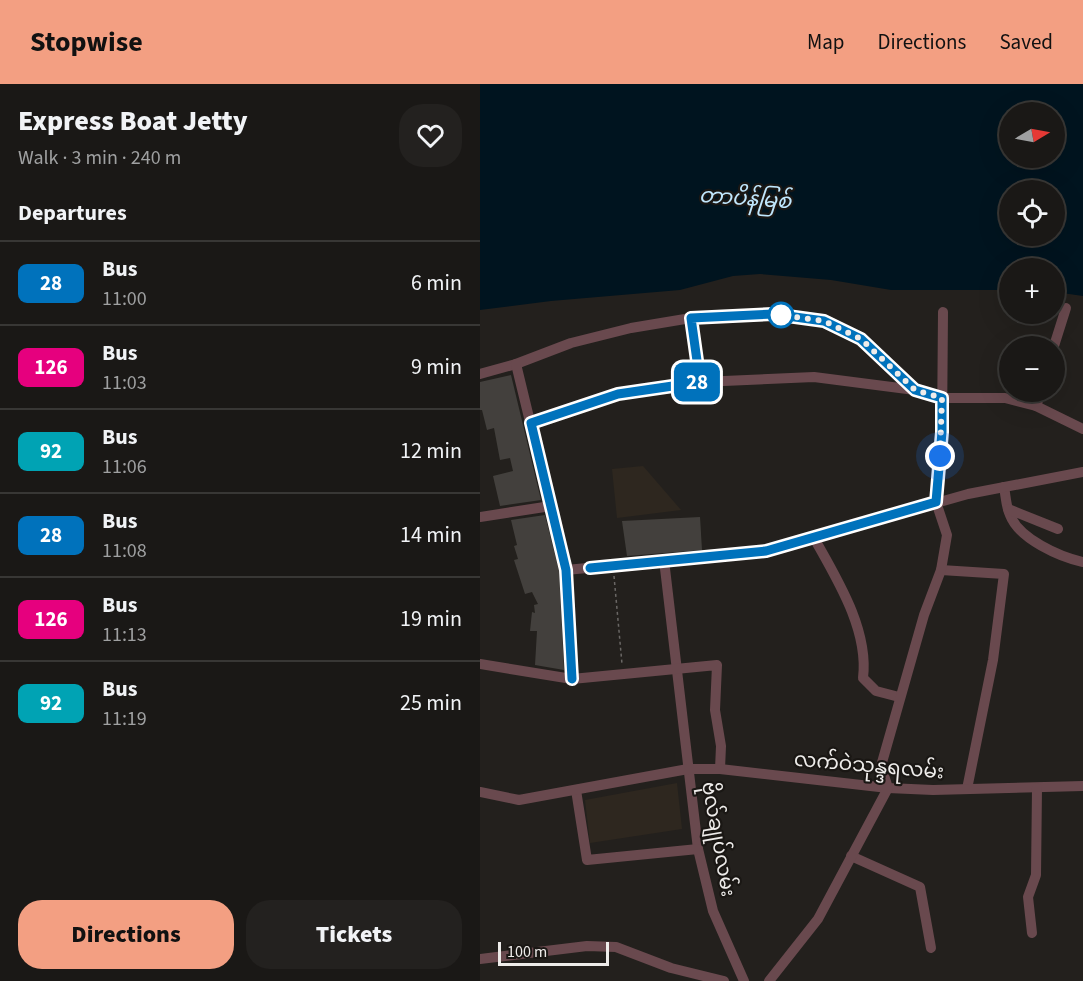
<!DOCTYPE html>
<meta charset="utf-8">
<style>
body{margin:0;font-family:"Source Sans 3","Noto Sans Myanmar",sans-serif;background:#23211f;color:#f1f3f6;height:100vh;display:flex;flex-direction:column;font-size:22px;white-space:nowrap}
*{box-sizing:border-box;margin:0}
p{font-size:20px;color:#9fa0a1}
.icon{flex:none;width:33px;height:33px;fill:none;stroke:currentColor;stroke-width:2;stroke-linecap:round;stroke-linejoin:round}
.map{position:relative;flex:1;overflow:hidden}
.side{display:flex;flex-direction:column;background:#1a1816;width:480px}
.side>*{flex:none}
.badge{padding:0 12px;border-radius:9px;font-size:21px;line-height:39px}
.needle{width:39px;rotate:80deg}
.controls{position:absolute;left:519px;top:18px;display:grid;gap:12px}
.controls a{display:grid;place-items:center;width:66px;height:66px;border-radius:50%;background:#1a1816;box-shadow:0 6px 24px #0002,0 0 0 2px #383735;font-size:30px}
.scale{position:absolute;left:18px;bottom:15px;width:111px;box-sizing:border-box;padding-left:6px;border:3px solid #eeecea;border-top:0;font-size:16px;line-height:21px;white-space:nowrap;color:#eeecea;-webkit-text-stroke:4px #1a1714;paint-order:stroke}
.you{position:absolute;width:30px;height:30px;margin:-15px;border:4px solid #fff;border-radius:50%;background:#1a73e8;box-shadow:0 0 0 9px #1a73e833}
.map>.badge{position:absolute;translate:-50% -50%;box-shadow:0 0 0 3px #fff}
h2{padding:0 18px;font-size:22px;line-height:54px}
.round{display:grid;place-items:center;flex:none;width:63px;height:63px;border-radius:24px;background:#23211f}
.summary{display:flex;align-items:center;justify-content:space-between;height:102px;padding:0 18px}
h1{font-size:28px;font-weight:800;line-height:45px}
.cta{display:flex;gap:12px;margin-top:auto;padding:12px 18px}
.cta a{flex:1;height:69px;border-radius:24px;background:#f39f82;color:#111;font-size:24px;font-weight:800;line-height:69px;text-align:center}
.cta a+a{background:#23211f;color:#f1f3f6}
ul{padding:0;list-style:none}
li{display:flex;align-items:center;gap:18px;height:84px;padding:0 18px;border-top:2px solid #383735}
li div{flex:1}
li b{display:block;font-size:22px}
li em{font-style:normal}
li .badge{min-width:66px;font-weight:700;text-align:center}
header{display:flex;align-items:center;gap:36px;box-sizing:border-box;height:84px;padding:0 30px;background:#f39f82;color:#111}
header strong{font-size:28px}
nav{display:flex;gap:33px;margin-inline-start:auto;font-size:21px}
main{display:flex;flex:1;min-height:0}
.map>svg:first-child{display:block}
.built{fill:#2e271f}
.water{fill:#00141f;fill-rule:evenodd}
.building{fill:#43403d}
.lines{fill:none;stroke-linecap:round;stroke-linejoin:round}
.path{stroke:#6a6765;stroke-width:1.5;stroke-dasharray:3 3;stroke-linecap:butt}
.minor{stroke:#69494e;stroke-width:10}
.line-casing{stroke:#fff;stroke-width:14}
.line{stroke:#0072bc;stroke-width:9}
.walk{stroke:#eeecea;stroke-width:6;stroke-dasharray:0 10.8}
.stop-dot{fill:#fff;stroke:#0072bc;stroke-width:3}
.labels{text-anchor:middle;stroke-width:4.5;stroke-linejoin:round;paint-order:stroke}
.street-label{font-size:20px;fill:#eeecea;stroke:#1a1714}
.water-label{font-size:21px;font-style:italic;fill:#c0e7fd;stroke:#1a1714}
</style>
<header>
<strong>Stopwise</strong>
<nav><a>Map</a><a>Directions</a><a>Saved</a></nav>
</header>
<main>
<section class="side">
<div class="summary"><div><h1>Express Boat Jetty</h1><p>Walk · 3 min · 240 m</p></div><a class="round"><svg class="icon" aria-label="heart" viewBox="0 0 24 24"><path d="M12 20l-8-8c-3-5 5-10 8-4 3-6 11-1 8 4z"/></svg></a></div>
<h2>Departures</h2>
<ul>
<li><span class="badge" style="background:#0072bc;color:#fff">28</span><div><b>Bus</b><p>11:00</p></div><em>6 min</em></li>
<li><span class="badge" style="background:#e6007e;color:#fff">126</span><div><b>Bus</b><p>11:03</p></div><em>9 min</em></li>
<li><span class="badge" style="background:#00a3b4;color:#fff">92</span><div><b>Bus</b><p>11:06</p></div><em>12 min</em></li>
<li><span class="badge" style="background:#0072bc;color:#fff">28</span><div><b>Bus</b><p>11:08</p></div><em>14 min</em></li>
<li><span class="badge" style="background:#e6007e;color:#fff">126</span><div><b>Bus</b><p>11:13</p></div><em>19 min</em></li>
<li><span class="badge" style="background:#00a3b4;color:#fff">92</span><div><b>Bus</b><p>11:19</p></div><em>25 min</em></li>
</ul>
<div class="cta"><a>Directions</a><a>Tickets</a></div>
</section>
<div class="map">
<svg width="603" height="897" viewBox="0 0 603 897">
<rect width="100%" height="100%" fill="#23201d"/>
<!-- built -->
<g class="built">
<polygon points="163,382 201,426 137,434 132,385"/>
<polygon points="197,699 202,745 110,759 105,716"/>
</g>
<!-- water -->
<path class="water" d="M0 0H603V212L575 208 574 184H530L529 206H411L351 196 280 190 253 192 200 206 71 217 0 226ZM530 28H574V74H530ZM530 106H574V152H530Z"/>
<!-- building -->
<g class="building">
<polygon points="31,291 61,416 20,422 13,392 33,387 30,374 20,376 14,344 7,346 2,326 0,326 0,298"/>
<polygon points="65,431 79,487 84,586 55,581 57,547 50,547 52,528 55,529 54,521 58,520 52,508 45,510 34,476 38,475 34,462 37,461 31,436"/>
<polygon points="220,433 222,466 147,472 142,437"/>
</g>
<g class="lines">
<!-- path -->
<polyline class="path" points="134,492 142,580"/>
<!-- minor -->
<g class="minor">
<polyline points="211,234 221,298"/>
<polyline points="574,262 586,224"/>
<polyline points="0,290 36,280"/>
<polyline points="556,322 561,308"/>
<polyline points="51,339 138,310 221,298 334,293 435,306"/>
<path d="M524 403C526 413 526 423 530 431 539 455 580 473 603 478"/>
<polyline points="528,425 578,445"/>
<polyline points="0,433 71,422"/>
<path d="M334 454C357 495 389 546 383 594L396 607 419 613"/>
<polyline points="184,476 218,765 233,827 264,897"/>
<polyline points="86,486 286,467 488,410 603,388"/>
<polyline points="461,486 524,490 513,576 487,705"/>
<polyline points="0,580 92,595 237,581 235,626 241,662 240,685"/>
<polyline points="92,595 86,486 36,280 91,259 151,244 211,234 293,230 344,237 381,255 435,306 462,314 525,314 556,322 603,345"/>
<polyline points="408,704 401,682 444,531 461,486 467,451 456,418 462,348 463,228"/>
<polyline points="96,706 107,776 218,765"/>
<polyline points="0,708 39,716 208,685 240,685 408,704 453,706 603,702"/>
<polyline points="371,772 440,803 451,864"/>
<polyline points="552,849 548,813 556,791 557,704"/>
<polyline points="0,875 107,862 136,863 191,884 244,897"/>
<polyline points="289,897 338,835 408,704"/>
</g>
</g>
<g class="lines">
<!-- line casing -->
<g class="line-casing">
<polyline id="line" points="92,595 86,486 51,339 138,310 220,298 211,234 293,230 344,237 381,255 435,306 462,314 462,348 456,418 286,467 110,484"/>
</g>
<!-- line -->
<use href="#line" class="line"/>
<!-- walk -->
<polyline class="walk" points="301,231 293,230 344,237 381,255 435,306 462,314 460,372"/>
</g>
<!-- markers -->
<circle class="stop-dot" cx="301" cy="231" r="12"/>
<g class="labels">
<!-- street labels -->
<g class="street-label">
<text transform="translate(389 681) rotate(5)" y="7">လက်ဝဲသုန္ဒရလမ်း</text>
<text transform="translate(239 755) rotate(80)" y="7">ဗိုလ်ချုပ်လမ်း</text>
</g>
<!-- water labels -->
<g class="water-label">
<text transform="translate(265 114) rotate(4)" y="7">တာပိန်မြစ်</text>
</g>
</g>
</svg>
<div class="controls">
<a><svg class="needle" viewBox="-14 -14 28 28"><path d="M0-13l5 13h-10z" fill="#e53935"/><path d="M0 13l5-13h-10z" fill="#9fa0a1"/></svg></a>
<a><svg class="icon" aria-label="locate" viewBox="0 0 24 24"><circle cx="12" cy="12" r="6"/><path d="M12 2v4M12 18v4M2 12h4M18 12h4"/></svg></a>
<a>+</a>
<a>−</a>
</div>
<div class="scale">100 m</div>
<div class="you" style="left:460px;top:372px"></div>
<b class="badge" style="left:217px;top:298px;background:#0072bc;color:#fff">28</b>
</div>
</main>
